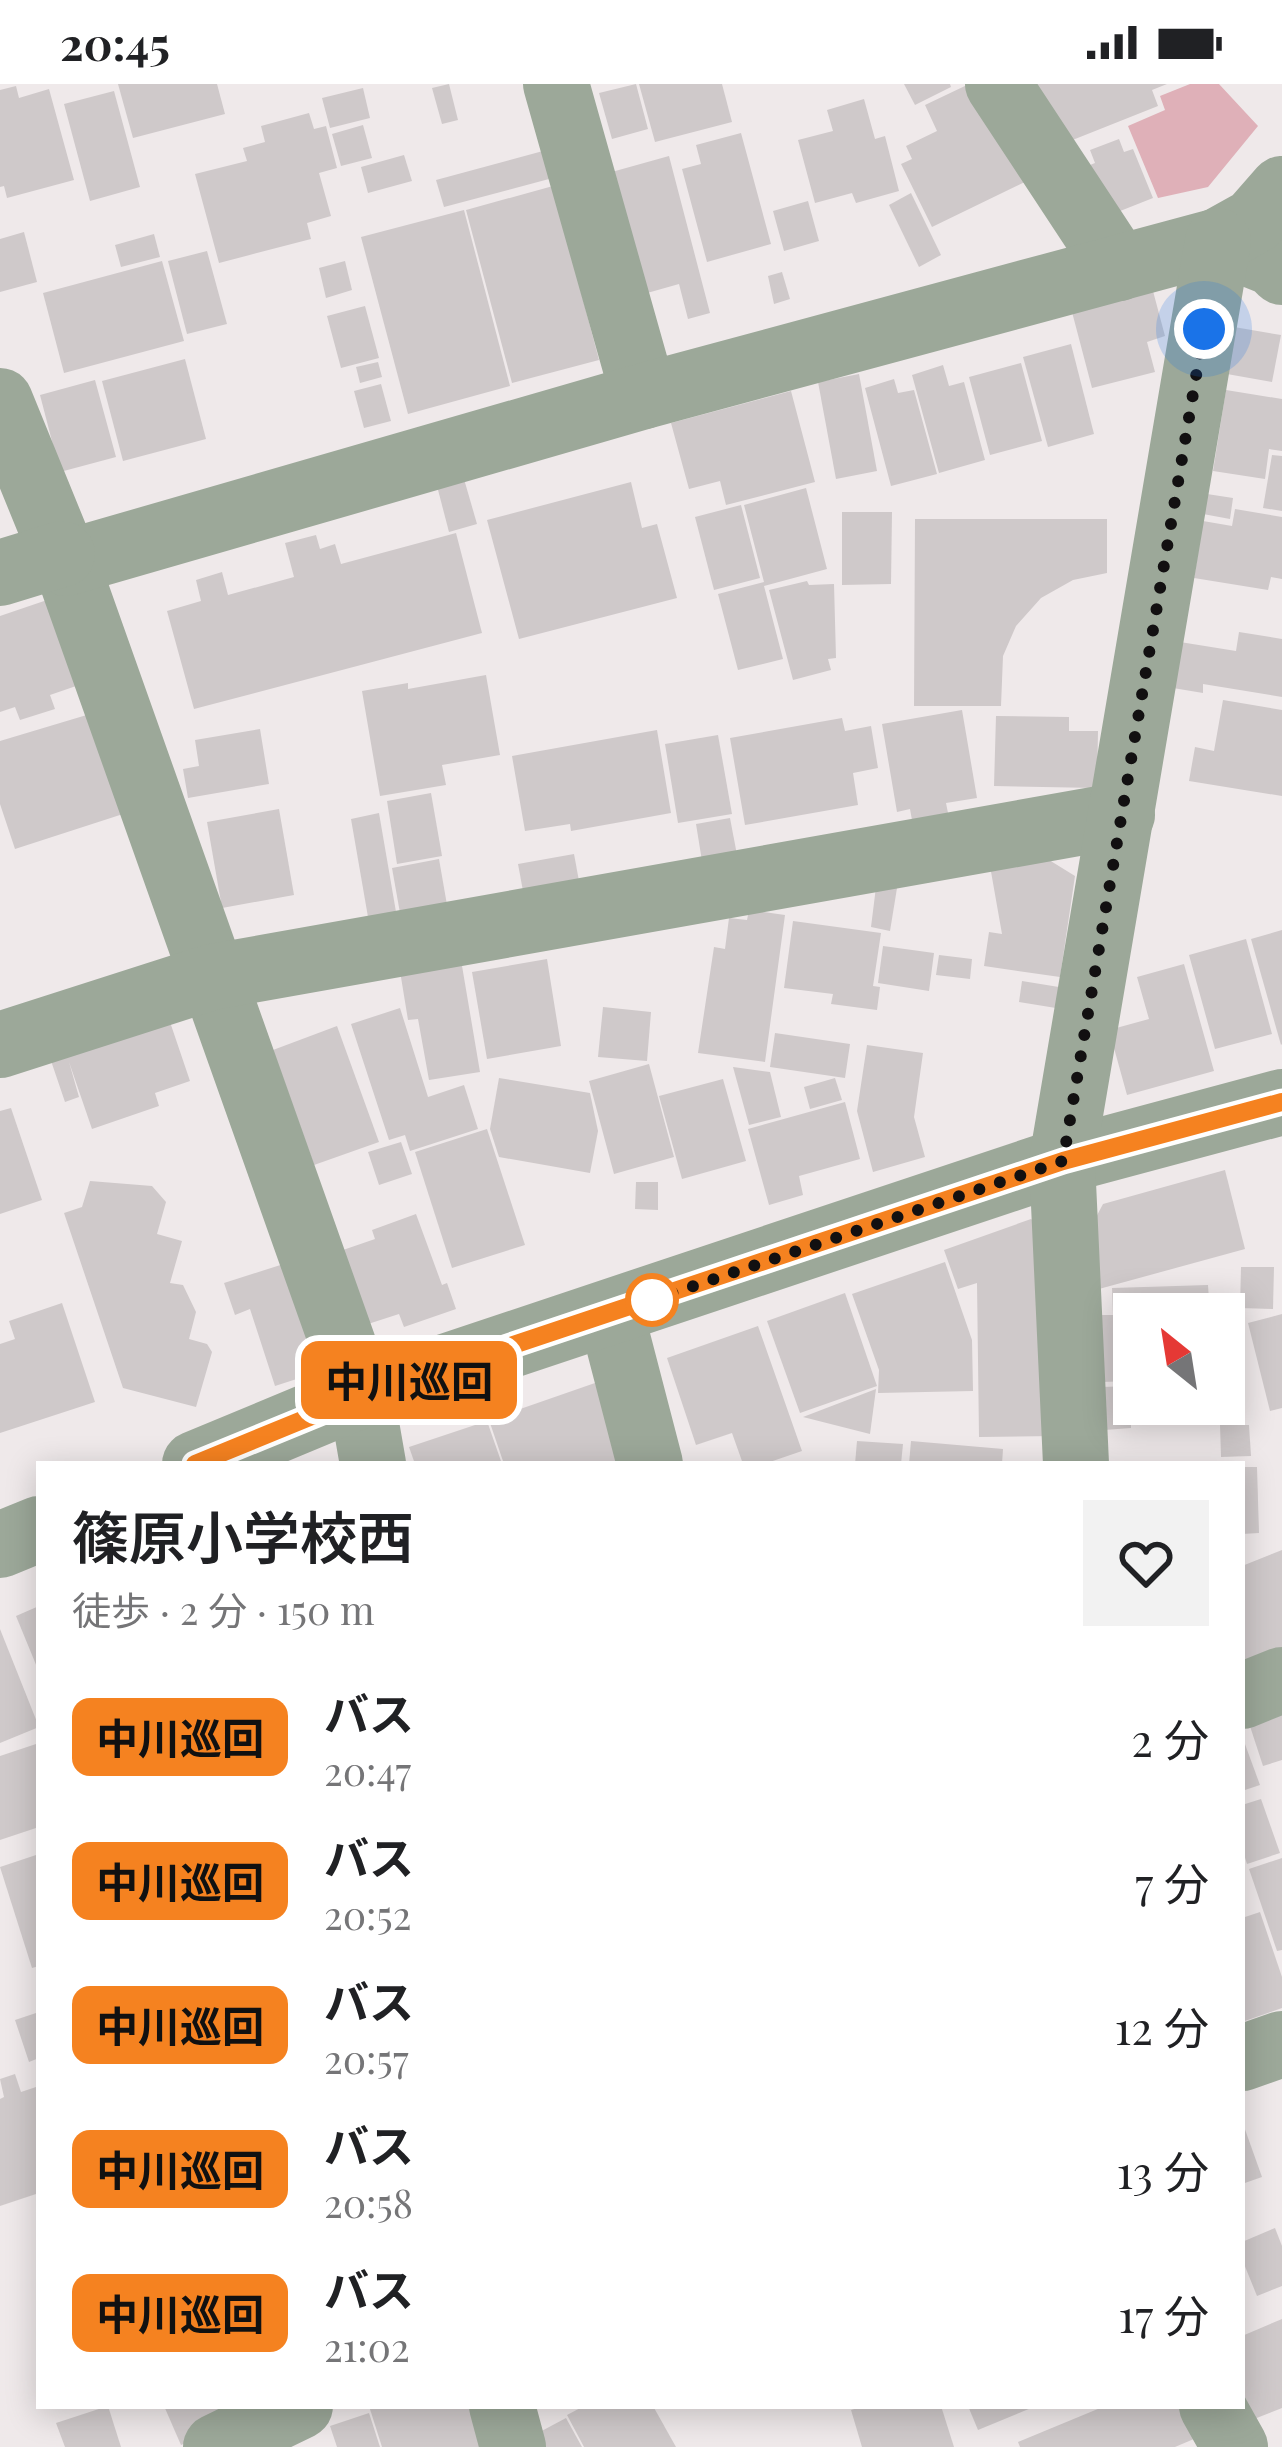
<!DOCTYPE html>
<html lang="ja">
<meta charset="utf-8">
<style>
body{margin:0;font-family:"Playfair Display","Noto Sans JP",serif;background:#f2f2f2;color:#202124;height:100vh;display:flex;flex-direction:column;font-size:45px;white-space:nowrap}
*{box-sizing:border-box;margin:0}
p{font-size:39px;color:#757577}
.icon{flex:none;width:66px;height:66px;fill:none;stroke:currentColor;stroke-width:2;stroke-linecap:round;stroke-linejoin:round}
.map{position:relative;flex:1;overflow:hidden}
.details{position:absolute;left:36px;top:1377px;width:1209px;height:948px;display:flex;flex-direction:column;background:#fff;border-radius:0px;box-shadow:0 6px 30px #0003}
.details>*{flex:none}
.badge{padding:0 24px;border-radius:18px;font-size:42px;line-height:78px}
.needle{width:78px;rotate:330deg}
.tools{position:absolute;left:1113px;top:1209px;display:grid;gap:24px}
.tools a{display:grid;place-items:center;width:132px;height:132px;border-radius:0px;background:#fff;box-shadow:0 6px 30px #0003;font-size:60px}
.you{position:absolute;width:60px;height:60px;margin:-30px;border:9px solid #fff;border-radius:50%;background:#1a73e8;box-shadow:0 0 0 18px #1a73e833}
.map>.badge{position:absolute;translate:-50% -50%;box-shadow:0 0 0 6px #fff}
.round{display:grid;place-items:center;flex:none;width:126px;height:126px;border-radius:0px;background:#f2f2f2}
.summary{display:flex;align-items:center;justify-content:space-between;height:204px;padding:0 36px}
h1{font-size:57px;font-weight:600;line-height:90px}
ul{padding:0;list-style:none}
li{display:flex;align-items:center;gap:36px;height:144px;padding:0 36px}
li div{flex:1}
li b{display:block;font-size:45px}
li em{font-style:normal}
li .badge{min-width:132px;font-weight:700;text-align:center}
.status{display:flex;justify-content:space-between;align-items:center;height:84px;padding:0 60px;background:#fff;direction:ltr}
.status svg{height:33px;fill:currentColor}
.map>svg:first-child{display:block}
.green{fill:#dfb0b8}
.building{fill:#cfc9ca}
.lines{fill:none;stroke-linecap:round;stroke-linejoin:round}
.minor{stroke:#9ca899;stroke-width:66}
.line-casing{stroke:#fff;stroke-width:27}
.line{stroke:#f58220;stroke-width:18}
.walk{stroke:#121011;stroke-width:12;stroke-dasharray:0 21.6}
.stop-dot{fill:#fff;stroke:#f58220;stroke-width:6}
</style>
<div class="status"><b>20:45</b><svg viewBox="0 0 49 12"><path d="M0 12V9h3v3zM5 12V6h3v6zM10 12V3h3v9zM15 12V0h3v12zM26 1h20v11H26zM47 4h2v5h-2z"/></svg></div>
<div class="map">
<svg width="1282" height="2363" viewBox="0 0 1282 2363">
<rect width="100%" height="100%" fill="#efe9ea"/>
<!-- green -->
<polygon class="green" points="1190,0 1219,0 1258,42 1208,103 1158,114 1128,42 1165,26 1160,12"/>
<!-- building -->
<g class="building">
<polygon points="118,0 217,0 225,30 133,54"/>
<polygon points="449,0 458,36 442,40 432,4"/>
<polygon points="636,0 648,45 612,55 599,9"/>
<polygon points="639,0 722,0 732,38 655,58"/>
<polygon points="904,0 950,0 951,3 915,21"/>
<polygon points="1036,0 1167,0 1152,6 1158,22 1060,61"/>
<polygon points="967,1 1029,96 932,143 901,80 912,75 906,62 937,47 925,21"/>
<polygon points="16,2 19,14 49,5 74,96 7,114 4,102 0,103 0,6"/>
<polygon points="363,4 370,34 330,44 322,14"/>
<polygon points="114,7 140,103 90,117 64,20"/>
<polygon points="864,15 875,55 885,52 899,107 856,119 852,109 815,119 798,56 833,47 827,26"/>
<polygon points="309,29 314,45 326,42 337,84 319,89 331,132 307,139 311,155 219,179 195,90 247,77 243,64 265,58 261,42"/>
<polygon points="363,41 372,74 341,82 332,50"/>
<polygon points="741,49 771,160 707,178 682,85 701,80 696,61"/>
<polygon points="1119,55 1124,68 1133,65 1153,114 1105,133 1085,83 1095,79 1090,66"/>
<polygon points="543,67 549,95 444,123 436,96"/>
<polygon points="404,71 412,97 368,109 361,83"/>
<polygon points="669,72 710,229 688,235 679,200 633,213 601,91"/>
<polygon points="553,102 599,276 512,299 466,126"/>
<polygon points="911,109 941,171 919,183 889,121"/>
<polygon points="808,117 819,157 784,167 773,127"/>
<polygon points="464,126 510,302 408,330 361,153"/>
<polygon points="24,148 37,198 0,208 0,155"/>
<polygon points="154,150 160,173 121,183 115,161"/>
<polygon points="207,167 227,240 187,250 168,177"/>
<polygon points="162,177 184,257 64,289 43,209"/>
<polygon points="345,177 352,206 326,214 319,184"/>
<polygon points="782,188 790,215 774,220 768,192"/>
<polygon points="1153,207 1165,252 1147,258 1155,288 1092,304 1072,228"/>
<polygon points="365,222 379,274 341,284 327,232"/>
<polygon points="1234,243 1281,251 1272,298 1227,290"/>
<polygon points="1071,260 1094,350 1048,363 1023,273"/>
<polygon points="185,275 206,355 123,377 102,297"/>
<polygon points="378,278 382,293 360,299 356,283"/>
<polygon points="1021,279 1042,357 990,371 969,293"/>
<polygon points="943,281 949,302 964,298 985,376 939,389 912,291"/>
<polygon points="859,290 877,387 836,395 818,298"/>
<polygon points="894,295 898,309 914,306 937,390 891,402 865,304"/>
<polygon points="95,296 116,373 60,388 40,311"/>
<polygon points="381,300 391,337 364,344 354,307"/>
<polygon points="1226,306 1282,315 1282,367 1269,365 1265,395 1213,387"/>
<polygon points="791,307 815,398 726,421 720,397 689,405 671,339"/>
<polygon points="1272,371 1282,372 1282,427 1263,424"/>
<polygon points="464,395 477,440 449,448 437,402"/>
<polygon points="631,398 642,444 657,440 677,514 519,555 487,436"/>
<polygon points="806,404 827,485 764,502 783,575 738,586 718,510 764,498 744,421"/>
<polygon points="1207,410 1233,414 1230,435 1203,430"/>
<polygon points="741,421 760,494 714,506 695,433"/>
<polygon points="1235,425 1282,433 1282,495 1271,493 1268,506 1194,494 1203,437 1232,442"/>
<polygon points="842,428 892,428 891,500 842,501"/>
<polygon points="915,435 1107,435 1107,489 1073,496 1041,514 1016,542 1003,572 1001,622 914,622"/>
<polygon points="456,449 482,549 194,625 167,527 201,517 196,496 222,488 228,511 294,493 285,459 316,451 320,465 335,460 341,480"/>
<polygon points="807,497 809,501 834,500 836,574 828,575 831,586 793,596 769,506"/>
<polygon points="50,515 79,601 50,611 55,625 20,636 15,623 0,628 0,532"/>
<polygon points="1239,548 1282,555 1282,613 1203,600 1203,609 1173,604 1180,558 1236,567"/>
<polygon points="486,591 500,671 442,681 446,701 380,712 362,607 408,599 408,605"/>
<polygon points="1223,616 1282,626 1282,712 1189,697 1195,663 1214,667"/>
<polygon points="962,626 977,714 946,719 948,729 912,736 910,725 897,728 882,640"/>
<polygon points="90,630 123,730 15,765 0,720 0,657"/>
<polygon points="996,632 1069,633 1069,647 1098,647 1097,704 994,702"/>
<polygon points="842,634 845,647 871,642 878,684 853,689 858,721 745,741 730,654"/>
<polygon points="260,645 269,700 188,714 183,685 199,682 195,656"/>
<polygon points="657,646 671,729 571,747 570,740 525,747 512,672"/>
<polygon points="718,651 732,730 678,739 665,660"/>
<polygon points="431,709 442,772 397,780 387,717"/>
<polygon points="279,725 294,811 222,824 207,738"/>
<polygon points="379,729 396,828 368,833 351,735"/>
<polygon points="730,734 737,771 702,777 696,740"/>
<polygon points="574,770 579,797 523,807 518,780"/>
<polygon points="1041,771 1075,792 1060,893 984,882 989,848 1002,850 990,782"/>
<polygon points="439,775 447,821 400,829 392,784"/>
<polygon points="877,795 898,798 890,847 871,843"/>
<polygon points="749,826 785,831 765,978 698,969 714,863 725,865 729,834 747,836"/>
<polygon points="793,837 881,849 873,902 880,903 877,926 831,920 833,910 784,904"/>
<polygon points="1282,846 1282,960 1281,961 1251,855"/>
<polygon points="1246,855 1272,950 1215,965 1189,871"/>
<polygon points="883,862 934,869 929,907 878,899"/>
<polygon points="460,870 480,988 429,996 418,935 408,936 399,881"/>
<polygon points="939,871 972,875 970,895 936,891"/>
<polygon points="547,875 561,962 487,975 472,888"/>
<polygon points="1184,880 1214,987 1127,1011 1109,946 1149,935 1137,893"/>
<polygon points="1022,897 1065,904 1062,925 1019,918"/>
<polygon points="603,923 651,928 647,977 598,973"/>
<polygon points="400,924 428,1013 464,1001 478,1045 410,1067 405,1051 389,1056 351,940"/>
<polygon points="170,938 190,997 155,1009 159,1022 92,1045 69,978 79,1013 65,1018 48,968"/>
<polygon points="337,942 379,1058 314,1081 273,966"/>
<polygon points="775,949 850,960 845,994 770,983"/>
<polygon points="867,961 923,969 914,1033 925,1073 873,1088 857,1027"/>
<polygon points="649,980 674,1073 614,1090 589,997"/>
<polygon points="733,983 770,988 781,1033 749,1041"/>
<polygon points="499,994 590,1009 598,1047 590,1089 499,1073 490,1045"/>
<polygon points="835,994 842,1016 810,1025 804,1003"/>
<polygon points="723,995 746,1077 682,1095 659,1012"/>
<polygon points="845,1018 860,1075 799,1092 803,1111 769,1121 748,1045"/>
<polygon points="11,1024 42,1116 0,1130 0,1027"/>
<polygon points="487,1045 525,1161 452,1184 415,1068"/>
<polygon points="401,1058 412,1090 379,1101 368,1068"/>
<polygon points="1225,1086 1245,1165 1099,1205 1093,1139 1103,1120"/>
<polygon points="90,1097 152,1102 166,1118 157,1150 182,1157 170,1199 183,1201 196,1228 189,1255 207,1260 212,1268 196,1323 123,1304 64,1129 82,1123"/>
<polygon points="636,1098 658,1098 658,1126 635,1125"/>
<polygon points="416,1130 442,1201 447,1199 456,1225 404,1243 399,1230 368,1240 343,1166 375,1155 372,1146"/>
<polygon points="1031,1135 1052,1153 1055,1352 979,1353 977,1199 958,1205 944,1166"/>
<polygon points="293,1177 322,1267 309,1291 275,1302 250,1225 235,1231 224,1199"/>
<polygon points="945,1178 972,1256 973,1307 878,1309 879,1286 852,1210"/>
<polygon points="1241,1183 1274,1183 1273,1225 1240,1224"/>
<polygon points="1208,1201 1209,1216 1184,1217 1185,1230 1134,1230 1134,1297 1101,1298 1099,1231 1113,1231 1112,1204"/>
<polygon points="845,1209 877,1302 800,1329 767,1237"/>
<polygon points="62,1219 95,1318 0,1349 0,1260 15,1255 9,1237"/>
<polygon points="1233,1222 1235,1291 1224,1291 1224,1230 1194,1230 1194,1223"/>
<polygon points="1282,1230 1282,1324 1270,1327 1248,1239"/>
<polygon points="758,1242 802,1367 764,1380 743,1380 732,1349 696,1361 667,1274"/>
<polygon points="595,1299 623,1380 504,1380 489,1336"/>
<polygon points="1130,1302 1131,1344 1104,1346 1102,1303"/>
<polygon points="876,1305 870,1350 803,1333"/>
<polygon points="487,1337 502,1380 415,1380 409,1363"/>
<polygon points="1220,1341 1249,1341 1251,1372 1221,1373"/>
<polygon points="857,1357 903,1360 901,1380 855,1380"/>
<polygon points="911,1357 1003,1365 1002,1380 909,1380"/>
<polygon points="1242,1383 1257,1383 1259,1449 1242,1450"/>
<polygon points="1282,1466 1282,1567 1242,1583 1242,1482"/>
<polygon points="39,1522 39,1588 16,1532"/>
<polygon points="0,1545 39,1643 0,1659"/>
<polygon points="1282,1621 1282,1676 1263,1682 1247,1633"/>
<polygon points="1242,1652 1260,1701 1242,1707"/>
<polygon points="39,1659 39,1743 0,1756 0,1672"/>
<polygon points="1261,1715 1280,1769 1247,1780 1242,1764 1242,1721"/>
<polygon points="39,1770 39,1882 32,1884 0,1783"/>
<polygon points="1282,1774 1282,1866 1277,1867 1249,1785"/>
<polygon points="1260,1828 1282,1893 1282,1924 1242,1938 1242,1834"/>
<polygon points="39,1928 39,1974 29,1978 15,1936"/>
<polygon points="15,1990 21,2008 39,2002 39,2109 0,2122 0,2015 4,2013 0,1995"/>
<polygon points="1242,2037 1262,2093 1242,2100"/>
<polygon points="1275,2144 1282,2162 1282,2202 1257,2212 1242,2175 1242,2158"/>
<polygon points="1282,2235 1282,2324 1249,2337 1242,2319 1242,2252"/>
<polygon points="108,2322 121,2363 65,2363 56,2339"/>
<polygon points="164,2322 271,2322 181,2361"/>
<polygon points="369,2322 474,2322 488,2363 382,2363"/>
<polygon points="584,2322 653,2322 676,2363 584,2363 567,2331"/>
<polygon points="864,2322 941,2322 954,2363 862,2363 851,2326"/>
<polygon points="968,2322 1036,2322 978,2346"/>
<polygon points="1105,2322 1198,2322 1208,2349 1175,2363 1020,2363 1018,2358"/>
<polygon points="369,2329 380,2363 337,2363 330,2342"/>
<polygon points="566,2334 582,2363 543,2363 536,2350"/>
</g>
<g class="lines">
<!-- minor -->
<g class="minor">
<polyline points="556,0 644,312"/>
<polyline points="998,0 1119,184"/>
<polyline points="1218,157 1273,179 1282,188"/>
<polyline points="0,317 66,479 361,1311 373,1380"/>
<polyline points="66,479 644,312 1218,157 1254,137 1282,105"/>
<polyline points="0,489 62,470"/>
<polyline points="0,961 212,893 1122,731"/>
<polyline points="611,1230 650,1380"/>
<polyline points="195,1380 361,1311 1062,1077 1282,1018"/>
<polyline points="1076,1380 1062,1077 1218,157"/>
<polyline points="0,1461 39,1445"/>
<polyline points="1242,1612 1282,1596"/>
<polyline points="1242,1974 1282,1960"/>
<polyline points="502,2322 513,2363"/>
<polyline points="1212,2322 1235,2363"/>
<polyline points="216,2363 300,2322"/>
</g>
</g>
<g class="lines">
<!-- line casing -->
<g class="line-casing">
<polyline id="line" points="195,1380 361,1312 1063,1077 1282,1018"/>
</g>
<!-- line -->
<use href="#line" class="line"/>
<!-- walk -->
<polyline class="walk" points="652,1216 1063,1077 1204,245"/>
</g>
<!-- markers -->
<circle class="stop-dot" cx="652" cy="1216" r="24"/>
</svg>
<div class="tools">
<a><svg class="needle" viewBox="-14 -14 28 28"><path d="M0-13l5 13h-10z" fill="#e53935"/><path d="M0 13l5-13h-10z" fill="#757577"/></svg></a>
</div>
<div class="you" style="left:1204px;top:245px"></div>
<b class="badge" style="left:409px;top:1296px;background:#f58220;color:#111">中川巡回</b>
<section class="details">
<div class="summary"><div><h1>篠原小学校西</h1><p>徒歩 · 2 分 · 150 m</p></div><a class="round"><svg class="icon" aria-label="heart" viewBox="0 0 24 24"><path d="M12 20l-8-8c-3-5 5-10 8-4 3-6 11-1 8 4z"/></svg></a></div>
<ul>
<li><span class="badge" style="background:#f58220;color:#111">中川巡回</span><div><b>バス</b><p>20:47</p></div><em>2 分</em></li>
<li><span class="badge" style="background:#f58220;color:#111">中川巡回</span><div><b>バス</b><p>20:52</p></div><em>7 分</em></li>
<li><span class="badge" style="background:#f58220;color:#111">中川巡回</span><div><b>バス</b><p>20:57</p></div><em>12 分</em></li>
<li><span class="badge" style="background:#f58220;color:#111">中川巡回</span><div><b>バス</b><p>20:58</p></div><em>13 分</em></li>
<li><span class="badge" style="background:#f58220;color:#111">中川巡回</span><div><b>バス</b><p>21:02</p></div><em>17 分</em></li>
</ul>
</section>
</div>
